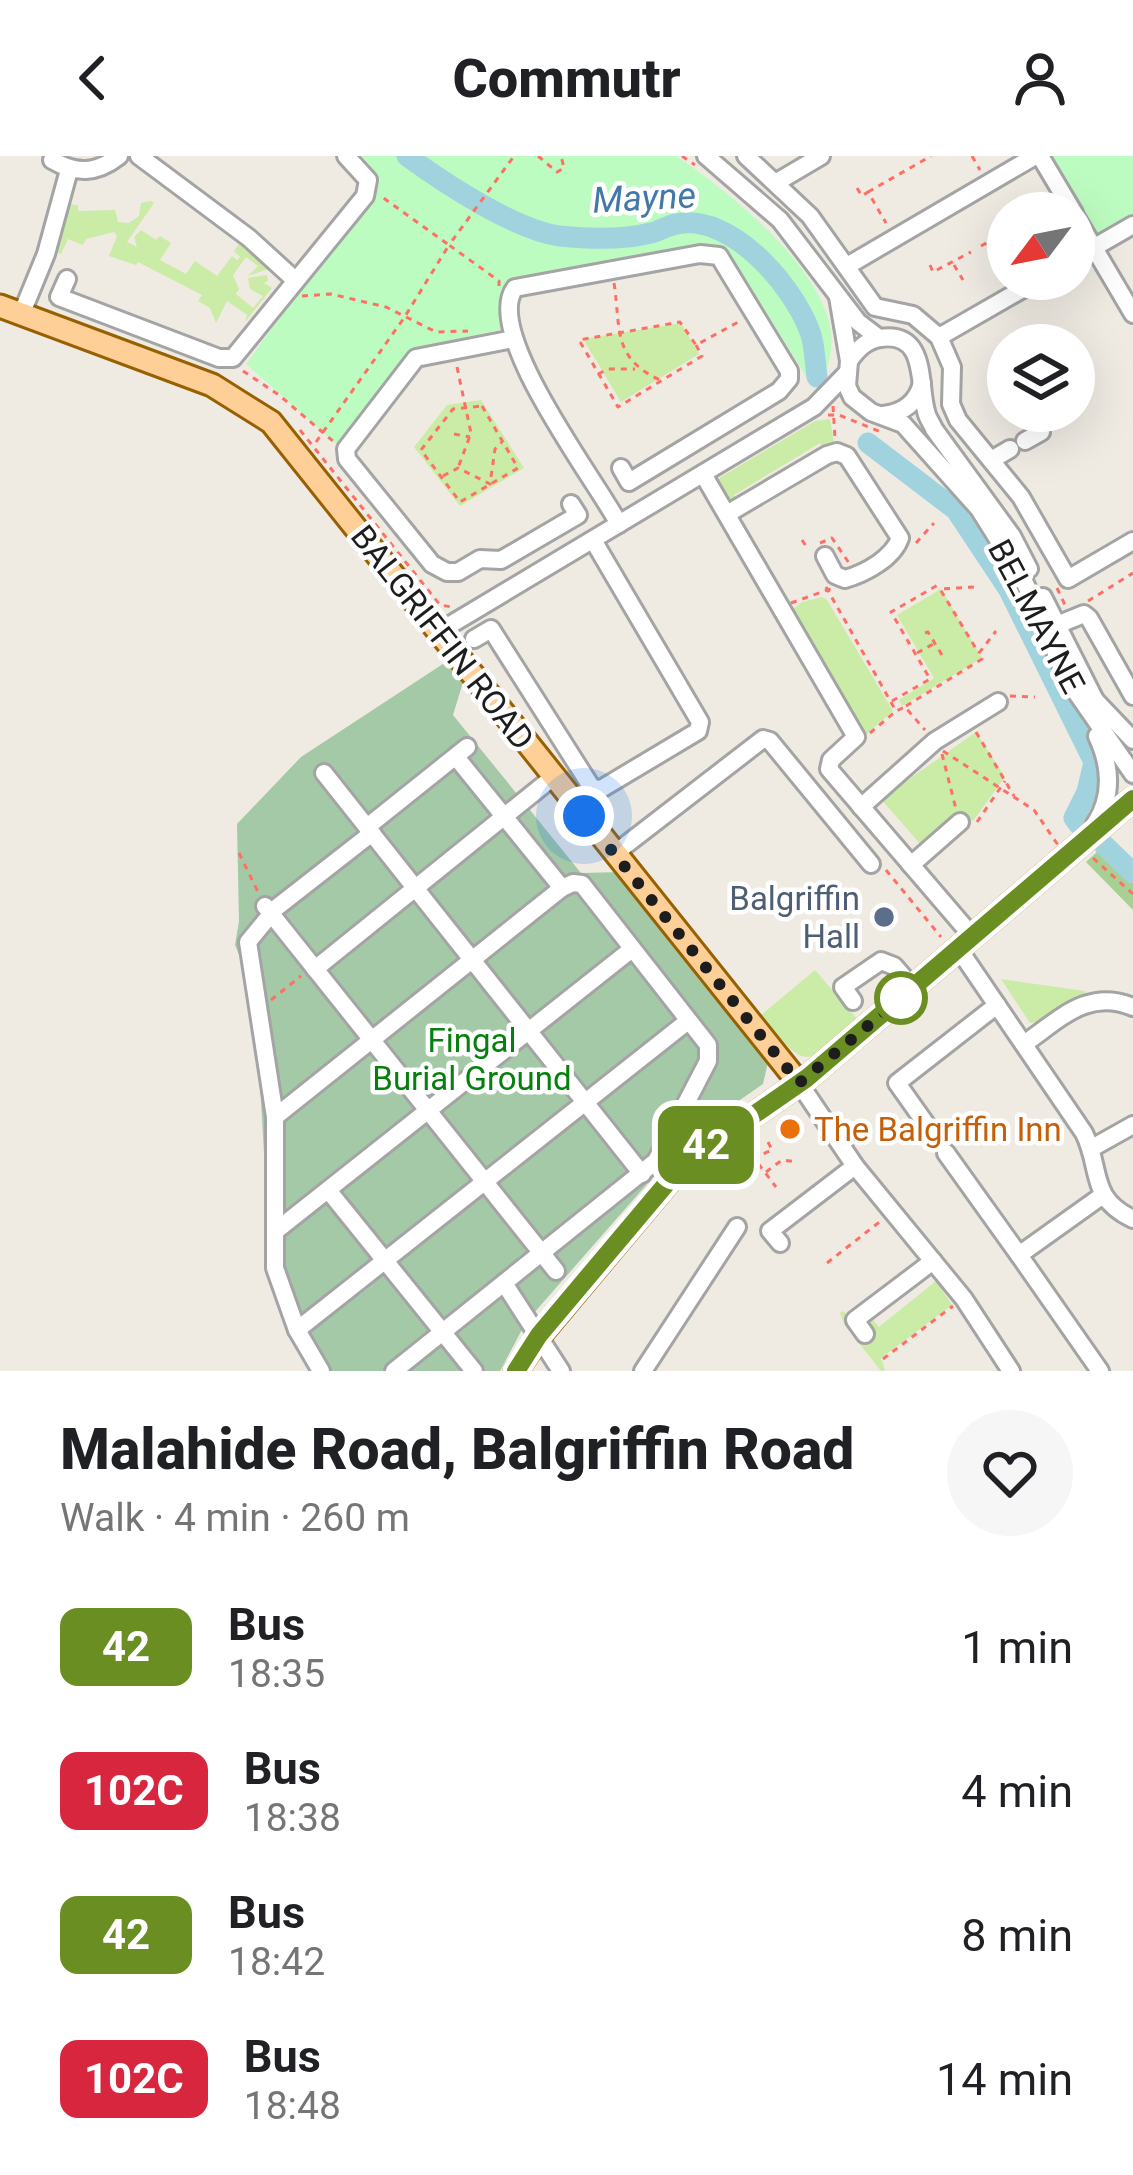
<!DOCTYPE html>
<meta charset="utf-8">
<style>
body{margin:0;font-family:Roboto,sans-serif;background:#f6f6f6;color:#202124;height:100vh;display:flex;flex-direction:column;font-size:45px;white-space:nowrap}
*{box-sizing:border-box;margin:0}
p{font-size:39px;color:#757577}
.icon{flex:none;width:66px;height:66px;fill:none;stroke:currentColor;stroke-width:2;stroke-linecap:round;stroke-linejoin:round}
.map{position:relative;height:1215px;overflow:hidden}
.sheet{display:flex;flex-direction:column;background:#fff;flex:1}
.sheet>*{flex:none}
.badge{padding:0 24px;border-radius:18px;font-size:42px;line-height:78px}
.needle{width:78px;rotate:238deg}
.fabs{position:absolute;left:987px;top:36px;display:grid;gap:24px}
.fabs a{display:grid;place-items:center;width:108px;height:108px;border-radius:50%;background:#fff;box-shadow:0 12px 48px #0002;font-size:60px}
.you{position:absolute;width:60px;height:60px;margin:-30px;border:9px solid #fff;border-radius:50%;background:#1a73e8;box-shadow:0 0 0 18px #1a73e833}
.map>.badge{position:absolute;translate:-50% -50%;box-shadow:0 0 0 6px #fff}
.round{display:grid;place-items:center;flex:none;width:126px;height:126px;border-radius:63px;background:#f6f6f6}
.head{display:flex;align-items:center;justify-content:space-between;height:204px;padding:0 60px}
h1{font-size:57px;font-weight:800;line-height:90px}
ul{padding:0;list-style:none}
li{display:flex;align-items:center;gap:36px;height:144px;padding:0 60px}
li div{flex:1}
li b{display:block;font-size:45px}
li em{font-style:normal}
li .badge{min-width:132px;font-weight:700;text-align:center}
header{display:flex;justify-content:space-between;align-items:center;height:156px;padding:0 60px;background:#fff;font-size:54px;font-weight:800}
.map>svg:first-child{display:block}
.grass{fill:#caeca6}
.forest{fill:#a8d095}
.cemetery{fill:#a3c9a7}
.park{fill:#bdfcc0}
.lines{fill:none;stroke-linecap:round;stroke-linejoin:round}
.river{stroke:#a1d3df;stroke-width:21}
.minor-casing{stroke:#a4a4a4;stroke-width:22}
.major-casing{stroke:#976000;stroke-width:27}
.path{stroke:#ff6f64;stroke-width:3;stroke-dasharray:6 6;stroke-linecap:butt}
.minor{stroke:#fff;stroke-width:16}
.major{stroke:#ffcf98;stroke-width:21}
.line-casing{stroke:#fff;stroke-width:27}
.line{stroke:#6b8e23;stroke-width:18}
.walk{stroke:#1d1d1d;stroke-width:12;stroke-dasharray:0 21.6}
.service-dot{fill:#5c6f8a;stroke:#fff;stroke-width:4.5}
.stop-dot{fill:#fff;stroke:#6b8e23;stroke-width:6}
.food-dot{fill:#e8710a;stroke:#fff;stroke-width:4.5}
.labels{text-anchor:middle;stroke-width:9;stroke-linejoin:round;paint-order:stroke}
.street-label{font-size:33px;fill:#1d1d1d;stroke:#fff}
.service-label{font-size:33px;fill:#4e5e75;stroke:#fff;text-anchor:end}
.park-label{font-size:33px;fill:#06800d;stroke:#fff}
.food-label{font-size:33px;fill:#c56008;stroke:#fff;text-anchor:start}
.water-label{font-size:36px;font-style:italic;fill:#4379a9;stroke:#fff}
</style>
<header><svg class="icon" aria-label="back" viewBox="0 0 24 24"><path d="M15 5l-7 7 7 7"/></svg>Commutr<svg class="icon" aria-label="person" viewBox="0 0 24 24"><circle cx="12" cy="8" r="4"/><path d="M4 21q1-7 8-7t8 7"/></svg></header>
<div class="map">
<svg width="1133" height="1215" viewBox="0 0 1133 1215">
<rect width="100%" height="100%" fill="#efebe3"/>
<!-- grass -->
<g class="grass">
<polygon points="151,45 154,47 127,86 137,91 134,81 141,74 156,84 160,80 171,87 160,104 186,118 195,105 217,120 232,100 237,104 240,101 234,95 239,88 268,113 248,120 258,110 246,101 233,119 239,133 236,138 253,152 263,140 250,133 248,122 267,119 268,125 264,127 272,132 245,166 247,159 227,145 216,167 210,152 198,145 202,139 138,106 136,109 109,100 117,80 114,76 86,83 83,89 68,83 61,98 57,96 69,48 78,49 78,55 115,54 118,66 129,67 139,60 141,47"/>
<polygon points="681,167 699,198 621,246 583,183"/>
<polygon points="481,244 524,312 460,350 414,291 447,249"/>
<polygon points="830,263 835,293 825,295 820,287 734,339 738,347 727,345 717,327 719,322 815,265"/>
<polygon points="941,433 982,502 902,550 899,544 934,522 897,459"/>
<polygon points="822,441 827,444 893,555 864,580 793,460 792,454 802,446"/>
<polygon points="976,576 1005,621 973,665 959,655 921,689 881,643"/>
<path d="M815 814 858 864C804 912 808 916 761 859Z"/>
<polygon points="1001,823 1085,835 1085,841 1041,869 1038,866 1030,867"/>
<polygon points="936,1125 952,1149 881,1202 885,1214 881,1215 844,1168 840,1157 843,1155 869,1175 870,1160 879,1171"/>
</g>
<!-- forest -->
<polygon class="forest" points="1108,686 1133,707 1133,754 1086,706"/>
<!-- cemetery -->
<polygon class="cemetery" points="449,504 464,523 453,559 581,717 622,716 768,906 763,928 691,978 526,1166 500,1215 316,1215 278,1147 266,1034 255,837 235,789 239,765 237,668 301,601"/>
<!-- park -->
<g class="park">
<path d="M362 0H676C729 35 847 128 830 200 827 214 825 223 814 233L729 97 711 89 527 120 507 131 502 146 504 173 419 191 337 289 246 208 305 127 375 42 380 23Z"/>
<polygon points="1049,0 1133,0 1133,61 1097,83"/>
</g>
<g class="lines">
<!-- river -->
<g class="river">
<path d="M407 0C444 27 515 74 560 80 589 83 622 84 651 77 660 75 668 69 677 68 731 57 793 129 810 176 815 189 815 207 817 221"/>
<polyline points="868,287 956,354 1009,434 1094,606 1087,636 1074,662 1079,669"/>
<polyline points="1104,689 1133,717"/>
</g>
<!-- minor casing -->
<g class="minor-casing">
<g id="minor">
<polyline points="139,0 249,82 295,124"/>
<polyline points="706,0 780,64 858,166 879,182"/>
<polyline points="746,0 810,60 875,151 913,159 939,181 952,211 951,248 958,264 1021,341 1068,423 1133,385"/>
<polyline points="1040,0 1074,57"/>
<path d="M52 4C76 18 96 18 119 0"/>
<polyline points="777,26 821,0"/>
<polyline points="1074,58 1133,158"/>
<polyline points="1074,103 1133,69"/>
<polyline points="847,110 1035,0"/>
<polyline points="67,123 59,141 219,202 233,202 365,40 368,24 346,0"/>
<polyline points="838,141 849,205 847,230 852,241 871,256 903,268 979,353 1024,425 1069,526 1133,618"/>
<polyline points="21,159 46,98 69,14"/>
<polyline points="939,181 1040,123"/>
<polyline points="513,183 416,202 346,293 347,303 432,408 447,416 458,416 480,403 501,404 578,359 571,348"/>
<path d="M849 205C857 194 866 184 880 182 928 175 918 228 926 255 927 262 932 267 934 273L1012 380 1029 413"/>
<path d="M883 259C903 257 917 247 922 227"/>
<polyline points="1025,285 1041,276"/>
<polyline points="993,303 1010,293"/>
<polyline points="703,318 856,581 831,604 829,613 972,780"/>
<path d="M727 358 827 299 837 296 847 300 900 382C893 402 866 417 845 423L835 419 825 400"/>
<path d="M619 368C595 323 482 176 515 132L700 98 719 100 789 215V223L779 235 629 326 621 312"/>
<polyline points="1043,441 1099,552"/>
<polyline points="1057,469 1084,458 1089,462 1133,540"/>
<polyline points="440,475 814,251 846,218"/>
<polyline points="474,483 491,473 592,632 601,633 698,575 700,566 593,384"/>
<polyline points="1093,542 1133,584"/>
<polyline points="324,617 642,1018"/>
<polyline points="861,651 935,585 998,546"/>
<path d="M1095 668C1113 640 1111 610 1097 580"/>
<polyline points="367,671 467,591"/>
<polyline points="614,698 763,583 770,585 871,708"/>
<polyline points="911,709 960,666"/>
<polyline points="265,750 556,1115"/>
<path d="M958 792 1084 977C1102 1013 1088 1042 1133 1063"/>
<polyline points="315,813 552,622"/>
<polyline points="853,845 843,831 881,805 894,810 913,832"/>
<path d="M1024 888C1060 863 1088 832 1133 851"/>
<polyline points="799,927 855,1010 964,1143 1011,1215"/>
<polyline points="275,961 562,732"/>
<polyline points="938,985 897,927 997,849"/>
<polyline points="1092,992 1133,969"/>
<polyline points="946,997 1019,1099 1103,1039"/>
<polyline points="328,1034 474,1215"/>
<polyline points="277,1074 632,793"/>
<polyline points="780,1087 770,1075 855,1010"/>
<polyline points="1019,1099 1100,1215"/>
<polyline points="504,1127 561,1215"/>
<polyline points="297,1174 688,865"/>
<polyline points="865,1178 855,1164 933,1105"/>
<polyline points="321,1215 297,1174 275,1112 275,961 248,786 276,752 372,677"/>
<polyline points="394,1215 656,1005 708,905 708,889 582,728 573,727 562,732 456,601"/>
<polyline points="643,1215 737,1071"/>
</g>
</g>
<!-- major casing -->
<g class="major-casing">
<g id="major">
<polyline points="0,150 212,229 271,266 799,927"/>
<polyline points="516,1215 540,1179 683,1008 807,922 1133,643"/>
</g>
</g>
<!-- path -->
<g class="path">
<polyline points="538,0 557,16 564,12 561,0"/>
<polyline points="682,0 695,9"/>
<polyline points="972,0 980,14"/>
<polyline points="857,32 862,40 868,36 886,67"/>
<polyline points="868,36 931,0"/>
<polyline points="1004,53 1008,59"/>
<polyline points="981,90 1008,75"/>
<polyline points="930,109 933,116 971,96"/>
<polyline points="954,109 963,124"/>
<path d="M614 127C621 173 612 202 660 224"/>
<polyline points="499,130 499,125 449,89 514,0"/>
<polyline points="302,140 331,138 386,151 436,176 468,175"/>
<polyline points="696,189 702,200 618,251 579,184 680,166 696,189 742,164"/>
<polyline points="457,211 471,277 458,312"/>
<polyline points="243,215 279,239 334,286"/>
<polyline points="598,218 608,213 635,213"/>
<polygon points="482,250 518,312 460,346 421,294 453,253"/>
<polyline points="833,250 835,282"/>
<polyline points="828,259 839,259 881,276"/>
<polyline points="300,274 440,449 452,451"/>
<polyline points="454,278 470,281"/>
<polyline points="316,286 404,162 449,89 382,41"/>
<polyline points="443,320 458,312 490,328 495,293 502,286"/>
<polyline points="802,384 808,393"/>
<polyline points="820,387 832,382 849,407"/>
<polyline points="916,387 934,367"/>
<polyline points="826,431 896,555 905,551 925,574"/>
<polyline points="974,431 940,433 978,496"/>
<polyline points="1057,432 1066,451"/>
<polyline points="1088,445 1133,417"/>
<polyline points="791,447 833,432"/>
<polyline points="925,477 928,476 942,499 939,501"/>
<polyline points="917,497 935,487"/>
<polyline points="1010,540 1035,541"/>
<polyline points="892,545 930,523 891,456 938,429 940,433"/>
<polyline points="906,550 982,503 979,497 996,475"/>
<polyline points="976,576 1014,640"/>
<polyline points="870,577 895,556"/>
<polyline points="943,595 1034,654 1058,689"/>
<polyline points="942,598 956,653"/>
<polyline points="977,666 1005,625"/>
<polyline points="239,697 258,736"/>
<polyline points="1093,702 1133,738"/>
<polyline points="886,714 941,781"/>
<polyline points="271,844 301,820"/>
<polyline points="768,986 772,994 754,1002 776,1031"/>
<polyline points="766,1016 782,1004 797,1006"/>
<polyline points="827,1107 882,1064"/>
<polyline points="883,1203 953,1150"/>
</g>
<!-- minor -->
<use href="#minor" class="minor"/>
<!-- major -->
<use href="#major" class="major"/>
</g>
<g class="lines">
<!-- line casing -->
<g class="line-casing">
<polyline id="line" points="516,1215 539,1179 683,1008 807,922 1133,643"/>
</g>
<!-- line -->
<use href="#line" class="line"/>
<!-- walk -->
<polyline class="walk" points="584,660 799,927 901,842"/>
</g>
<!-- markers -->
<circle class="service-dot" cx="884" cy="761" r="12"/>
<circle class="stop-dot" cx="901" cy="842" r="24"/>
<circle class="food-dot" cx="790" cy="973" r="12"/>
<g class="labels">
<!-- street labels -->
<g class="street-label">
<text transform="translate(1037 460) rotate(62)" y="12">BELMAYNE</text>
<text transform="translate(443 481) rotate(52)" y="12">BALGRIFFIN ROAD</text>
</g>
<!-- service labels -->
<g class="service-label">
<text x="860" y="754">Balgriffin<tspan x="860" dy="38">Hall</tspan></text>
</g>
<!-- park labels -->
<g class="park-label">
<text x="472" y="896">Fingal<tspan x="472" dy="38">Burial Ground</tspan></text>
</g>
<!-- food labels -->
<g class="food-label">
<text x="814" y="985">The Balgriffin Inn</text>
</g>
<!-- water labels -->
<g class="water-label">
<text transform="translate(644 41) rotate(-3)" y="13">Mayne</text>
</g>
</g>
</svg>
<div class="fabs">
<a><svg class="needle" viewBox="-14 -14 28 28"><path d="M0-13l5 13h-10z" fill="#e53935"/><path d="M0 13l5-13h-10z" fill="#757577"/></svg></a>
<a><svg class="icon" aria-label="layers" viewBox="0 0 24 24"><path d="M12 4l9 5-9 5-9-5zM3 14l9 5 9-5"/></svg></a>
</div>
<div class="you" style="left:584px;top:660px"></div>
<b class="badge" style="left:706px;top:989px;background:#6b8e23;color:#fff">42</b>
</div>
<section class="sheet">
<div class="head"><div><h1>Malahide Road, Balgriffin Road</h1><p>Walk · 4 min · 260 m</p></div><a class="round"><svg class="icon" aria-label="heart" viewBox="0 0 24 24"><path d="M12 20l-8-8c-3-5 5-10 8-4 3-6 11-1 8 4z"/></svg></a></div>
<ul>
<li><span class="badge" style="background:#6b8e23;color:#fff">42</span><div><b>Bus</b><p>18:35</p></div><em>1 min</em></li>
<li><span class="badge" style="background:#d7263d;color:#fff">102C</span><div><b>Bus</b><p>18:38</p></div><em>4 min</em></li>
<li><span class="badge" style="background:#6b8e23;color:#fff">42</span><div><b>Bus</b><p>18:42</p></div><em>8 min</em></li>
<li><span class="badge" style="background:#d7263d;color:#fff">102C</span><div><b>Bus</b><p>18:48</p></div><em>14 min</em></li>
</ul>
</section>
